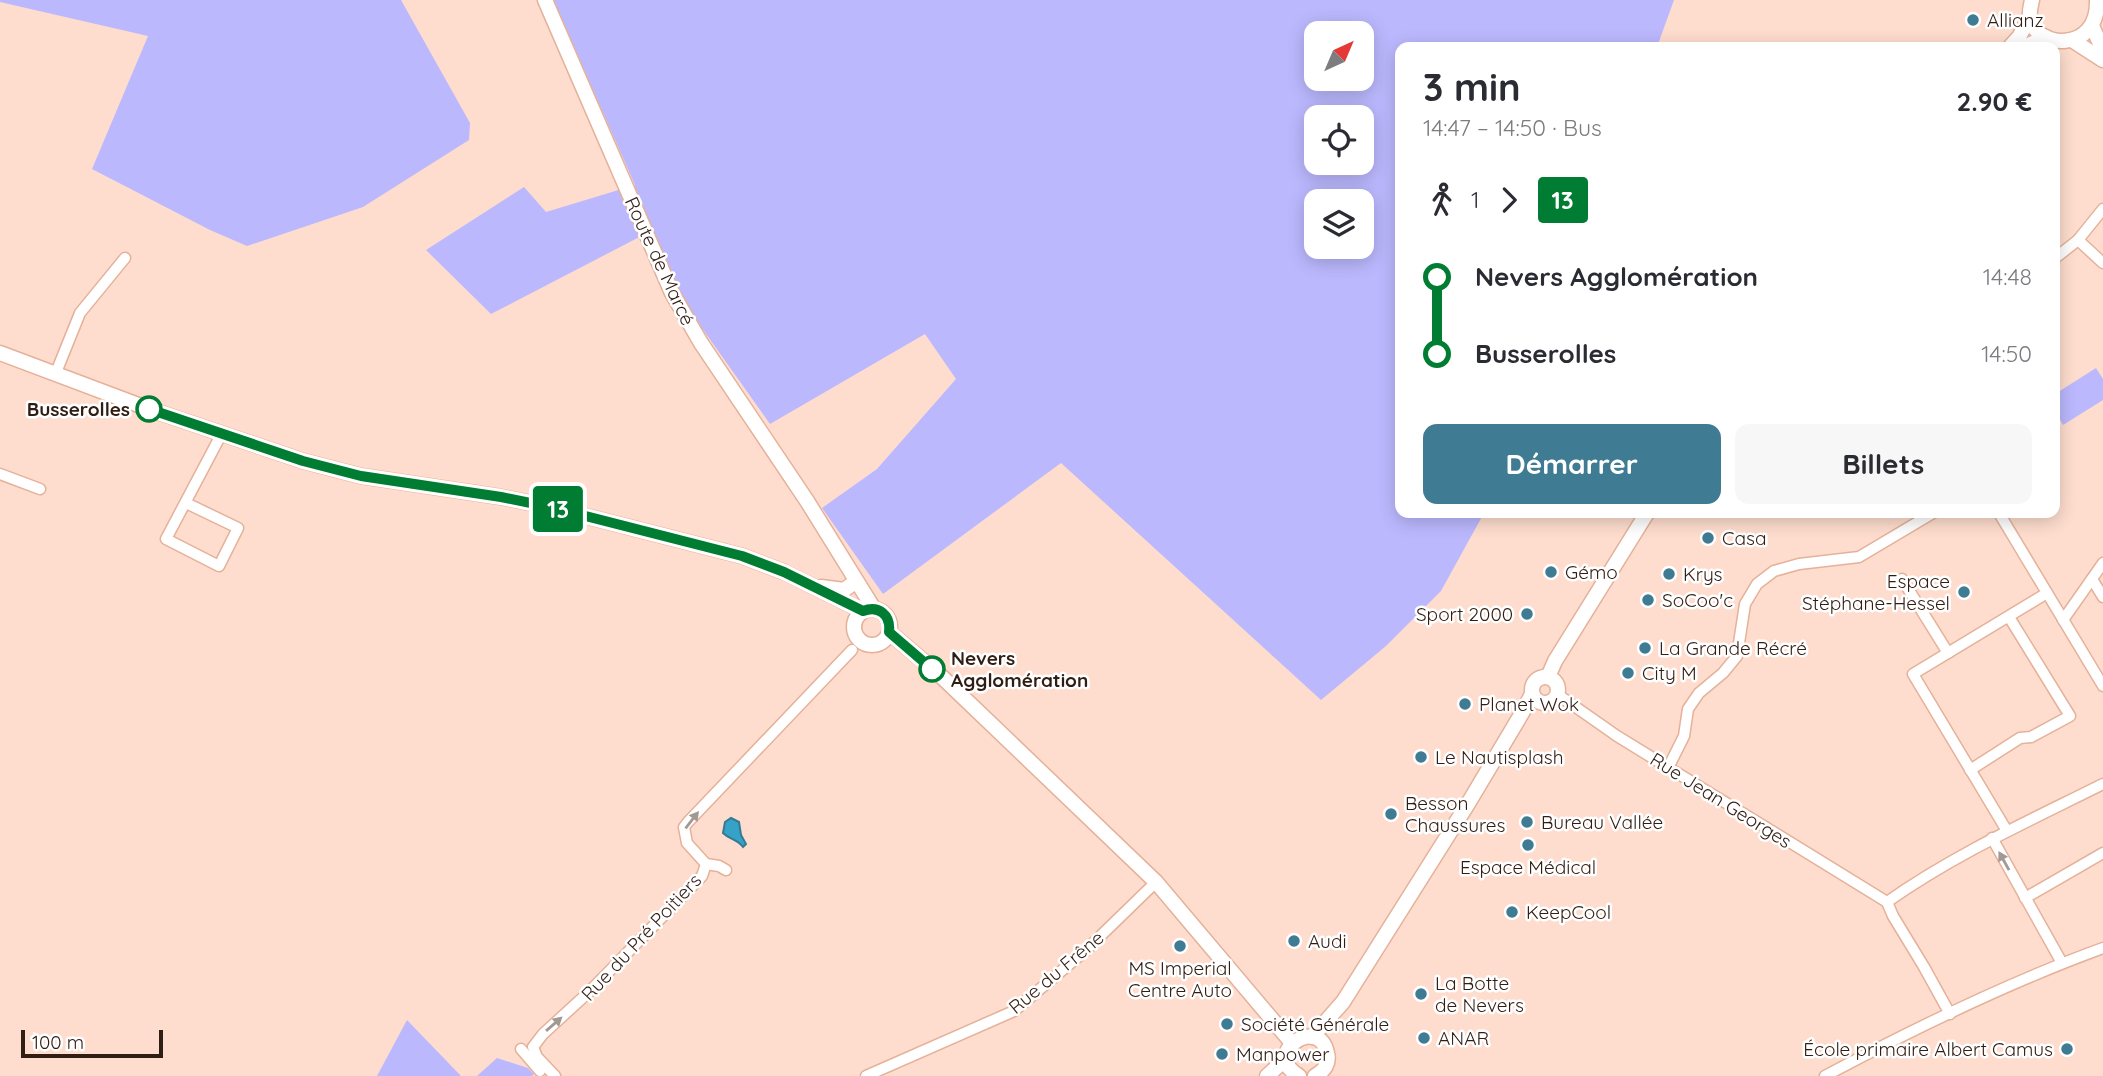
<!DOCTYPE html>
<html lang="fr">
<meta charset="utf-8">
<style>
body{margin:0;font-family:Quicksand,sans-serif;background:#f7f7f7;color:#2b2b33;height:100vh;display:flex;flex-direction:column;font-size:26px;white-space:nowrap}
*{box-sizing:border-box;margin:0}
p{font-size:23px;color:#7c7c81}
.icon{flex:none;width:38px;height:38px;fill:none;stroke:currentColor;stroke-width:2;stroke-linecap:round;stroke-linejoin:round}
.map{position:relative;flex:1;overflow:hidden}
.sheet{position:absolute;left:1395px;top:42px;width:665px;height:476px;display:flex;flex-direction:column;background:#fff;border-radius:14px;box-shadow:0 4px 18px #0003}
.sheet>*{flex:none}
.badge{padding:0 14px;border-radius:5px;font-size:24px;line-height:46px}
.needle{width:46px;rotate:44deg}
.buttons{position:absolute;left:1304px;top:21px;display:grid;gap:14px}
.buttons a{display:grid;place-items:center;width:70px;height:70px;border-radius:14px;background:#fff;box-shadow:0 4px 18px #0003;font-size:35px}
.scale{position:absolute;left:21px;bottom:18px;width:142px;box-sizing:border-box;padding-left:7px;border:4px solid #301d13;border-top:0;font-size:19px;line-height:24px;white-space:nowrap;color:#301d13;-webkit-text-stroke:5px #fff;paint-order:stroke}
.map>.badge{position:absolute;translate:-50% -50%;box-shadow:0 0 0 4px #fff}
.legs{display:flex;align-items:center;gap:10px;height:77px;padding:0 28px;font-size:23px}
.legs p{margin-inline-start:auto}
.summary{display:flex;align-items:center;justify-content:space-between;height:119px;padding:0 28px}
h1{font-size:38px;font-weight:800;line-height:52px}
.primary-button{display:flex;gap:14px;margin-top:auto;padding:14px 28px}
.primary-button a{flex:1;height:80px;border-radius:14px;background:#3f7b93;color:#fff;font-size:28px;font-weight:800;line-height:80px;text-align:center}
.primary-button a+a{background:#f7f7f7;color:#2b2b33}
ul{padding:0 28px;list-style:none}
li{display:flex;align-items:center;gap:24px;height:77px;font-size:26px}
li i{display:grid;place-items:center;width:10px;height:100%;margin:0 9px;background:currentColor}
li i::after{content:'';width:18px;height:18px;margin:-9px;border:5px solid;border-radius:50%;background:#fff}
li p{margin-inline-start:auto}
li:first-child i{background:linear-gradient(#0000 50%,currentColor 0)}
li:last-child i{background:linear-gradient(currentColor 50%,#0000 0)}
.map>svg:first-child{display:block}
.green{fill:#bbb8fe;fill-rule:evenodd}
.water{fill:#36a2c8;stroke:#347a92;stroke-width:2}
.lines{fill:none;stroke-linecap:round;stroke-linejoin:round}
.street-casing{stroke:#e5b199;stroke-width:13}
.secondary-casing{stroke:#e5b199;stroke-width:17}
.street{stroke:#fff;stroke-width:10}
.secondary{stroke:#fff;stroke-width:14}
.oneway{fill:#a29995}
.line-1-casing{stroke:#fff;stroke-width:16}
.line-1{stroke:#007d32;stroke-width:10}
.poi-dot{fill:#3f7b93;stroke:#fff;stroke-width:2.5}
.stop-1-dot{fill:#fff;stroke:#007d32;stroke-width:3.5}
.labels{text-anchor:middle;stroke-width:5;stroke-linejoin:round;paint-order:stroke}
.poi-label{font-size:19px;fill:#301d13;stroke:#fff;text-anchor:start}
.street-label{font-size:19px;fill:#301d13;stroke:#fff}
.stop-label{font-size:19px;font-weight:bold;fill:#301d13;stroke:#fff;text-anchor:end}
</style>
<div class="map">
<svg width="2103" height="1076" viewBox="0 0 2103 1076">
<rect width="100%" height="100%" fill="#feddce"/>
<!-- green -->
<g class="green">
<polygon points="0,0 401,0 470,123 469,140 363,207 247,246 210,230 92,169 148,36 0,2"/>
<path d="M553 0H1674L1657 47H1400V513H1484L1441 591 1386 646 1321 700 1061 463 883 594 822 508 877 469 956 379 925 334 770 424 689 310 651 231 491 314 426 250 524 187 546 212 635 185ZM1316 33H1362V79H1316ZM1316 117H1362V163H1316ZM1316 201H1362V247H1316Z"/>
<polygon points="2096,368 2103,379 2103,400 2063,425 2055,411 2055,394"/>
<polygon points="407,1020 461,1076 377,1076"/>
<polygon points="497,1058 528,1068 534,1074 532,1076 477,1076"/>
</g>
<!-- water -->
<path class="water" d="M731 818 739 822 741 835 746 844 743 847C737 839 730 840 723 833L725 822Z"/>
<g class="lines">
<!-- street casing -->
<g class="street-casing">
<g id="street">
<polyline points="2078,240 2103,263"/>
<polyline points="2054,259 2078,240 2103,209"/>
<polyline points="55,375 80,313 125,258"/>
<polyline points="0,474 40,489"/>
<polyline points="186,503 238,528 219,566 166,539 222,433"/>
<polyline points="1999,513 2103,686"/>
<polyline points="1902,579 1948,653"/>
<polyline points="2092,579 2103,597"/>
<polyline points="2063,620 2103,563"/>
<polyline points="1557,694 1617,736 1887,902"/>
<polyline points="1668,768 1684,736 1688,709 1699,693 1723,673 1737,656 1745,604 1757,584 1774,571 1799,564 1859,557 1933,513"/>
<polyline points="1970,770 2020,738 2031,737 2070,716 2009,617"/>
<polyline points="2007,831 1913,674 2047,593"/>
<polyline points="1992,838 2062,963"/>
<polyline points="706,864 719,866 726,870"/>
<polyline points="2025,898 2103,853"/>
<path d="M1887 902C1955 854 2029 821 2103 784"/>
<polyline points="1887,902 1893,916 1924,967 1950,1014"/>
<polyline points="521,1049 540,1071"/>
<polyline points="555,1076 537,1057 533,1047 543,1034 590,991 702,876 706,864 687,843 684,827 688,822 852,650"/>
<polyline points="866,1076 1014,1011 1085,951 1156,882"/>
<path d="M1825 1076C1915 1028 2007 983 2103 948"/>
</g>
</g>
<!-- secondary casing -->
<g class="secondary-casing">
<g id="secondary">
<polyline points="545,0 672,293 701,343 807,501 874,609"/>
<path d="M2032 0C2031 5 2029 12 2030 17 2034 49 2099 54 2097 0"/>
<polyline points="2092,26 2103,50"/>
<polyline points="2072,40 2103,60"/>
<polyline points="2010,47 2019,37 2030,17"/>
<polyline points="2024,47 2046,37"/>
<polyline points="0,353 149,409 303,461 361,476 501,497 550,507 742,556 784,572 863,611"/>
<polyline points="821,587 844,590 855,582"/>
<circle cx="872" cy="627" r="18"/>
<polyline points="889,632 942,677 1156,882 1292,1043"/>
<circle cx="1545" cy="690" r="13"/>
<polyline points="1548,677 1555,661 1647,513"/>
<polyline points="1312,1037 1343,1002 1469,802 1522,713 1532,694"/>
<polyline points="1267,1076 1287,1058"/>
<path d="M1299 1076C1260 1054 1319 1014 1327 1053 1330 1063 1324 1071 1315 1076"/>
</g>
</g>
<!-- street -->
<use href="#street" class="street"/>
<!-- secondary -->
<use href="#secondary" class="secondary"/>
</g>
<!-- one-way arrows -->
<defs><path id="oneway-solid" d="M-6-.8H1V-3.2L6.5 0L1 3.2V.8H-6Z" transform="scale(1.75)"/></defs>
<g class="oneway">
<use href="#oneway-solid" transform="translate(692 820) rotate(-52)"/>
<use href="#oneway-solid" transform="translate(2004 861) rotate(-119)"/>
<use href="#oneway-solid" transform="translate(554 1024) rotate(-41)"/>
</g>
<g class="lines">
<!-- line-1 casing -->
<g class="line-1-casing">
<path id="line-1" d="M149 409 303 461 361 476 501 497 550 507 742 556 784 572 863 611C879 605 891 615 889 632L932 669"/>
</g>
<!-- line-1 -->
<use href="#line-1" class="line-1"/>
</g>
<!-- markers -->
<g class="poi-dot">
<circle cx="1973" cy="20" r="7"/>
<circle cx="1708" cy="538" r="7"/>
<circle cx="1551" cy="572" r="7"/>
<circle cx="1669" cy="574" r="7"/>
<circle cx="1964" cy="592" r="7"/>
<circle cx="1648" cy="600" r="7"/>
<circle cx="1527" cy="614" r="7"/>
<circle cx="1645" cy="648" r="7"/>
<circle cx="1628" cy="673" r="7"/>
<circle cx="1465" cy="704" r="7"/>
<circle cx="1421" cy="757" r="7"/>
<circle cx="1391" cy="814" r="7"/>
<circle cx="1527" cy="822" r="7"/>
<circle cx="1528" cy="845" r="7"/>
<circle cx="1512" cy="912" r="7"/>
<circle cx="1294" cy="941" r="7"/>
<circle cx="1180" cy="946" r="7"/>
<circle cx="1421" cy="994" r="7"/>
<circle cx="1227" cy="1024" r="7"/>
<circle cx="1424" cy="1038" r="7"/>
<circle cx="2067" cy="1049" r="7"/>
<circle cx="1222" cy="1054" r="7"/>
</g>
<g class="stop-1-dot">
<circle cx="149" cy="409" r="12"/>
<circle cx="932" cy="669" r="12"/>
</g>
<g class="labels">
<!-- poi labels -->
<g class="poi-label">
<text x="1987" y="27">Allianz</text>
<text x="1722" y="545">Casa</text>
<text x="1565" y="579">Gémo</text>
<text x="1683" y="581">Krys</text>
<text x="1950" y="588" text-anchor="end">Espace<tspan x="1950" dy="22">Stéphane-Hessel</tspan></text>
<text x="1662" y="607">SoCoo'c</text>
<text x="1513" y="621" text-anchor="end">Sport 2000</text>
<text x="1659" y="655">La Grande Récré</text>
<text x="1642" y="680">City M</text>
<text x="1479" y="711">Planet Wok</text>
<text x="1435" y="764">Le Nautisplash</text>
<text x="1405" y="810">Besson<tspan x="1405" dy="22">Chaussures</tspan></text>
<text x="1541" y="829">Bureau Vallée</text>
<text x="1528" y="874" text-anchor="middle">Espace Médical</text>
<text x="1526" y="919">KeepCool</text>
<text x="1308" y="948">Audi</text>
<text x="1180" y="975" text-anchor="middle">MS Imperial<tspan x="1180" dy="22">Centre Auto</tspan></text>
<text x="1435" y="990">La Botte<tspan x="1435" dy="22">de Nevers</tspan></text>
<text x="1241" y="1031">Société Générale</text>
<text x="1438" y="1045">ANAR</text>
<text x="2053" y="1056" text-anchor="end">École primaire Albert Camus</text>
<text x="1236" y="1061">Manpower</text>
</g>
<!-- street labels -->
<g class="street-label">
<text transform="translate(660 261) rotate(65)" y="7">Route de Marcé</text>
<text transform="translate(1721 800) rotate(32)" y="7">Rue Jean Georges</text>
<text transform="translate(641 937) rotate(-47)" y="7">Rue du Pré Poitiers</text>
<text transform="translate(1056 972) rotate(-40)" y="7">Rue du Frêne</text>
</g>
<!-- stop labels -->
<g class="stop-label">
<text x="130" y="416">Busserolles</text>
<text x="951" y="665" text-anchor="start">Nevers<tspan x="951" dy="22">Agglomération</tspan></text>
</g>
</g>
</svg>
<div class="buttons">
<a><svg class="needle" viewBox="-14 -14 28 28"><path d="M0-13l5 13h-10z" fill="#e53935"/><path d="M0 13l5-13h-10z" fill="#7c7c81"/></svg></a>
<a><svg class="icon" aria-label="locate" viewBox="0 0 24 24"><circle cx="12" cy="12" r="6"/><path d="M12 2v4M12 18v4M2 12h4M18 12h4"/></svg></a>
<a><svg class="icon" aria-label="layers" viewBox="0 0 24 24"><path d="M12 4l9 5-9 5-9-5zM3 14l9 5 9-5"/></svg></a>
</div>
<div class="scale">100 m</div>
<b class="badge" style="left:558px;top:509px;background:#007d32;color:#fff">13</b>
<section class="sheet">
<div class="summary"><div><h1>3 min</h1><p>14:47 – 14:50 · Bus</p></div><b>2.90 €</b></div>
<div class="legs"><svg class="icon" aria-label="walk" viewBox="0 0 24 24"><circle cx="13" cy="4" r="2"/><path d="M13 8l-2 6 4 7M11 14l-3 7M7 12l3-4h3l4 4"/></svg>1<svg class="icon" aria-label="forward" viewBox="0 0 24 24"><path d="M9 5l7 7-7 7"/></svg><b class="badge" style="background:#007d32;color:#fff">13</b></div>
<ul>
<li><i style="color:#007d32"></i><b>Nevers Agglomération</b><p>14:48</p></li>
<li><i style="color:#007d32"></i><b>Busserolles</b><p>14:50</p></li>
</ul>
<div class="primary-button"><a>Démarrer</a><a>Billets</a></div>
</section>
</div>
